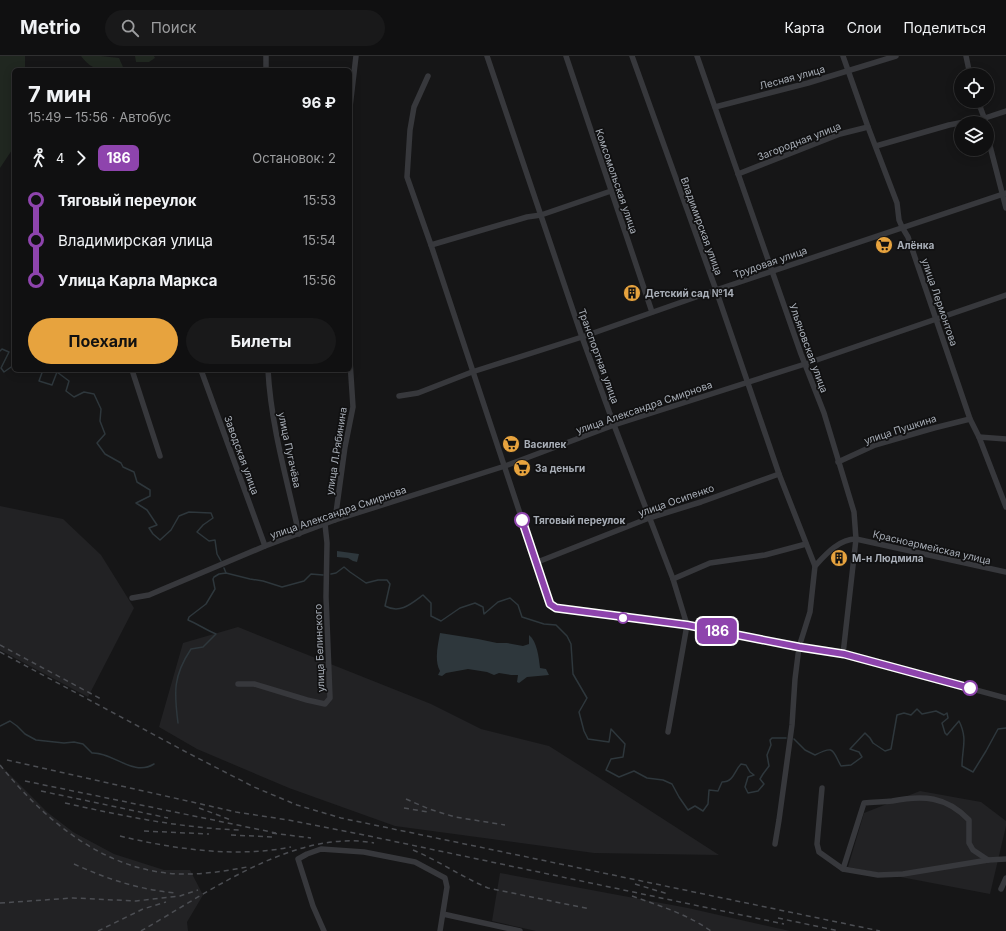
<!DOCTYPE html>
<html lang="ru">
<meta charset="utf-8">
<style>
body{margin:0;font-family:Inter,sans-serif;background:#19191a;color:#f1f3f6;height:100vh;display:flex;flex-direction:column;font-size:15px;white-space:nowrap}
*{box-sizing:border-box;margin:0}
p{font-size:13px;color:#9c9d9f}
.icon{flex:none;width:22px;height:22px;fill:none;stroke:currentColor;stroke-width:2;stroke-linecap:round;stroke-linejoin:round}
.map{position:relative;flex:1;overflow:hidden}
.sheet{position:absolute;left:12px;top:12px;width:340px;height:304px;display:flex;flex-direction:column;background:#101011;border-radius:6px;box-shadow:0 2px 10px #0003,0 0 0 1px #303031}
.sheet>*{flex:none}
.badge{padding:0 8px;border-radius:6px;font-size:14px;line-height:26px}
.tools{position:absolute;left:954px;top:12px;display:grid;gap:8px}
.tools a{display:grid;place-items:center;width:40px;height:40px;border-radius:50%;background:#101011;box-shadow:0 2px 10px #0003,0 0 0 1px #303031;font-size:20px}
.map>.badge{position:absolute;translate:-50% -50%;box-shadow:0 0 0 2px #fff}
.legs{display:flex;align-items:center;gap:6px;height:44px;padding:0 16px;font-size:13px}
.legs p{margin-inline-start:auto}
.head{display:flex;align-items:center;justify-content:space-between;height:68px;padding:0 16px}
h1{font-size:22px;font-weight:700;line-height:30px}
.primary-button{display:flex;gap:8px;margin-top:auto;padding:8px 16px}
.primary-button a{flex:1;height:46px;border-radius:24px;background:#e7a33e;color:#111;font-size:16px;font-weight:700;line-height:46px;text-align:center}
.primary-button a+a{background:#19191a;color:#f1f3f6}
ul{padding:0 16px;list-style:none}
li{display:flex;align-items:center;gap:14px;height:40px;font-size:15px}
li i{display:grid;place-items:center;width:6px;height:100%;margin:0 5px;background:currentColor}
li i::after{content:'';width:10px;height:10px;margin:-5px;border:3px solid;border-radius:50%;background:#101011}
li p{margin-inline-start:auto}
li:first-child i{background:linear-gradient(#0000 50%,currentColor 0)}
li:last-child i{background:linear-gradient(currentColor 50%,#0000 0)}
header{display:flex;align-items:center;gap:24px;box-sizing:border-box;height:56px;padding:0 20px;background:#101011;border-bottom:1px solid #303031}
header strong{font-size:19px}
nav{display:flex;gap:22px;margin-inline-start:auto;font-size:14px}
.search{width:280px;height:36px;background:#19191a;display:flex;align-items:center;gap:10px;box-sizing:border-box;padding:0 14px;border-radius:22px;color:#9c9d9f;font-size:15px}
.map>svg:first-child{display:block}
.built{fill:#222224}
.green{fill:#202720}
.water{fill:#2e373c}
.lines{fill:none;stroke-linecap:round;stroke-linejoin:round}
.stream{stroke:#2e373c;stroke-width:1.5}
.street{stroke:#37383c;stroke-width:5.5}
.rail{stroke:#4c4e53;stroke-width:1.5;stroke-dasharray:5 4;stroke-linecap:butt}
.line-1-casing{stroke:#fff;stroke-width:9}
.line-1{stroke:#8e44ad;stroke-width:6}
.stop-1-dot{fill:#fff;stroke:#8e44ad;stroke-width:2}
.labels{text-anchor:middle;stroke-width:3.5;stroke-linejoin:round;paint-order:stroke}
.street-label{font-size:10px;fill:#a8aeb7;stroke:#111112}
.poi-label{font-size:10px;font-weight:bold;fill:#a8aeb7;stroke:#111112;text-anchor:start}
.stop-label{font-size:10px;font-weight:bold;fill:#a8aeb7;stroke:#111112;text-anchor:start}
</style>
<header>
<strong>Metrio</strong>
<div class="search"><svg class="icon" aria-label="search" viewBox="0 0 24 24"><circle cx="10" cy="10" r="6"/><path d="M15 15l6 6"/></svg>Поиск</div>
<nav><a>Карта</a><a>Слои</a><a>Поделиться</a></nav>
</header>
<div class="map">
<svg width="1006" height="875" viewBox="0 0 1006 875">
<rect width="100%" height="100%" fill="#161617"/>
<!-- built -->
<g class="built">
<polygon points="0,450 63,463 101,499 134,552 88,641 0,594"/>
<polygon points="238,571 431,648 481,673 549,690 598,721 719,799 594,797 395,770 289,732 197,693 159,671 183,587"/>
<polygon points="0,709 47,756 73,776 114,798 164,814 190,814 203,839 187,866 188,875 0,875"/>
<polygon points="920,735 981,746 1006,765 1006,770 990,838 848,811 864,757"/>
<polygon points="500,817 688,852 790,875 536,875 492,865"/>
</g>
<!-- green -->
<g class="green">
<polygon points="0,0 25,0 25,14 14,14 14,91 0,112"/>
<path d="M81 0H101L119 2 123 11 121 14C102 14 93 16 81 0Z"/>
<polygon points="135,0 154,0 155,2 149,6 136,6"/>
</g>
<!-- water -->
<g class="water">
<polygon points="337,495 359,498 357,506 353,505 348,502 337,501"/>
<path d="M440 577 478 583 497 587H507L523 590 529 588V579C537 585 539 602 540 612L546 613 549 619 527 621 519 627 517 626 518 619H511L499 617 494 619 487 616 468 613 446 617 442 620 438 619 440 615C434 604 438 589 440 577Z"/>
</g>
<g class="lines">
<!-- stream -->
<g class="stream">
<polyline points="0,295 2,293 9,296 1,312 4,316 14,309"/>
<polyline points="14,299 14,301"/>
<polyline points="43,314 39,325 52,329 57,316 69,325 66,335 74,341 84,336 94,338 101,353 100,365 105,378 97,387 105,398 121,407 123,411 134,416 137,426 150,434 150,440 136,447 147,454 157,469 149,472 153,478 160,484 171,474 179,460 189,456 211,457 213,462 203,469 197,476 209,485 215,484 217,498 221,505"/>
<polyline points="224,512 226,517"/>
<path d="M331 518 336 517 344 511 350 516 366 527 378 524H387L390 528 385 550C400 558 411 548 423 539L431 547V560L441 565 460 552 475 547 483 551 484 558 498 546 510 542 518 549 522 561 544 568 556 569 567 580 571 588 573 618 587 642 579 656 584 675 588 683 609 686 611 673 625 688 623 701 611 703 606 714 619 721 634 715 647 722 663 724 672 728 679 741 688 754 695 750 703 755 708 748 709 734 718 735 722 726C734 726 734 715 741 708L746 709 750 716 754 719 748 721 745 731 748 737 758 735 764 728 760 723 763 718 769 710 767 699 771 689 770 684 772 682H786"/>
<path d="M178 667C174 636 173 620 191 593L203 591 216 578C206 574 198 568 188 564L189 561 206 548 215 533 213 523 214 521 219 518 226 517 250 523 263 525 282 531 304 525 311 518 323 519"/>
<path d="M0 670 10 665 17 670 25 678 36 684 64 687 74 686 83 688 92 697C113 696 133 721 154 708"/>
<path d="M794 683 805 694 815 699C835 689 832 694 841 710L851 709 862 701 859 696 850 693 865 677 870 682 873 687 885 695 891 693 897 659 904 657 911 659 917 653 922 658 936 655 944 659 947 657 948 662 942 667 945 677 947 679 959 665C968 683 962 692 962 710L973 716 986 695 998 673 1006 672"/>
</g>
<!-- street -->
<g class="street">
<polyline points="487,0 582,281 614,369 673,523 687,569 668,676"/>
<polyline points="566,0 652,256"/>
<polyline points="632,0 716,234 779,418 815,510 810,556 799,591 795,623 792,669 779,764 775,788"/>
<polyline points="697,0 801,298 824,357 854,456 856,483 843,598"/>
<polyline points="843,0 868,71 897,147 899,164 902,171 908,181 970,363 979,381 1006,451"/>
<polyline points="966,0 970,19"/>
<polyline points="266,14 266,0"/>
<polyline points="428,20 414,51 410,74 407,121 431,189 550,548 556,552 687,569 799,591 843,598 1006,642"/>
<polyline points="978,45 986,67"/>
<polyline points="350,51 356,0"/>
<polyline points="715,51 808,27 896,0"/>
<polyline points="987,73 990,90 1006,152"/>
<polyline points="876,90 949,69 985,62 1006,55"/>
<polyline points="738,118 840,78 868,71"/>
<polyline points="431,189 527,161 541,159 611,135"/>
<polyline points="132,314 160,400"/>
<polyline points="201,314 265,490"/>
<path d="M268 314C271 370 287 424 299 478"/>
<polyline points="399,340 418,337 472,316 582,281 716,234 1006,137"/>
<polyline points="979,381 1006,383"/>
<polyline points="838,406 875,389 934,372 970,363"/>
<polyline points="335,464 345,391 353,351 350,305"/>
<polyline points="535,507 649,462 701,446 779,418"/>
<path d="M815 510C826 498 839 483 856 483L1006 516"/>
<polyline points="673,523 710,507 765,499 806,488"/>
<polyline points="132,542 149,539 265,490 335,464 505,410 614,369 805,308 1006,239"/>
<polyline points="238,628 254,628 307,644 325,648 330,642 326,541 327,487 325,468"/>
<polyline points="822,732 817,788 819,796 843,813 878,819 903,818 988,804"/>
<path d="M843 813 864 747C873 746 883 746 892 745 923 739 946 740 969 764V787L973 794 988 804 1006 803"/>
<polyline points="1001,833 1006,822"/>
<polyline points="443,858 520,875"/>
<polyline points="324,875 313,850 298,803 307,798 321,793 364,796 415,806 445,822 447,831 440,875"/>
</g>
<!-- rail -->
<g class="rail">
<polyline points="0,589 101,643"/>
<polyline points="0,596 188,697 254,731 297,749 341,762 880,875"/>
<polyline points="7,704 236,756 288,764 369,780 784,868"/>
<path d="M0 709C42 761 97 809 166 817 193 820 221 816 247 811"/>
<polyline points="25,725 276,777"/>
<polyline points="41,735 168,762"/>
<polyline points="406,743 429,753 455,761 505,769"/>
<path d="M65 747C123 760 180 772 240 774"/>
<polyline points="199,752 231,764"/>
<polyline points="404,752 428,756"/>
<polyline points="144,775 209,778"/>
<polyline points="272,777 311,782"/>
<polyline points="231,779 273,781"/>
<path d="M120 780C173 793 236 802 291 791"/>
<path d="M413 794C439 805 462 821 488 832L590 853"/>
<path d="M74 808C107 823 140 834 177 837"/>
<polyline points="635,828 668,838"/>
<path d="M632 840C660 850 687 858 711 875"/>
<polyline points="0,847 73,842 136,845 180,840 198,834"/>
<polyline points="778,862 839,875"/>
<polyline points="98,875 143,853 166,846"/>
<path d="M141 875C206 838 295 772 374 787"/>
</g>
</g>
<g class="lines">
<!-- line-1 casing -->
<g class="line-1-casing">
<polyline id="line-1" points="522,464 550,548 556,552 687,569 799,591 844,598 970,632"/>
</g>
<!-- line-1 -->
<use href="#line-1" class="line-1"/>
</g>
<!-- icons -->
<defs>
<g id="supermarket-disc" transform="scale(0.9)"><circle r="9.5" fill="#e7a33e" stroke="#111112"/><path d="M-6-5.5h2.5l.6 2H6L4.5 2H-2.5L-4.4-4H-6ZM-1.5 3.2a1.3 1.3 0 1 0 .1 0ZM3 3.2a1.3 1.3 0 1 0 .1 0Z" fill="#111"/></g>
<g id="building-disc" transform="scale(0.9)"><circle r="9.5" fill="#e7a33e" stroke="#111112"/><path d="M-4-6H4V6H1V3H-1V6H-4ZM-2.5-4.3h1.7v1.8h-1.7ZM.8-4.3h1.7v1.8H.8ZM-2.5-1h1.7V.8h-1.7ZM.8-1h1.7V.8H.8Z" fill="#111"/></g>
</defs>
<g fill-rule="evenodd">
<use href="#supermarket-disc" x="884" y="189"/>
<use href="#building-disc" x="632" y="237"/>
<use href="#supermarket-disc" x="511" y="388"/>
<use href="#supermarket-disc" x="522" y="412"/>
<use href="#building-disc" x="839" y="502"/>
</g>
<!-- markers -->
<g class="stop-1-dot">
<circle cx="522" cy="464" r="7"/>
<circle cx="623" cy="562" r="5"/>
<circle cx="970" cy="632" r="7"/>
</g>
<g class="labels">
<!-- street labels -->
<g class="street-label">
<text transform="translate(792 21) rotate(-15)" y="4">Лесная улица</text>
<text transform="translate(799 85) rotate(-21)" y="4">Загородная улица</text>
<text transform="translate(617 125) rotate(71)" y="4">Комсомольская улица</text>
<text transform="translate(702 170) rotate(70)" y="4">Владимирская улица</text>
<text transform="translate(770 206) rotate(-19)" y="4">Трудовая улица</text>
<text transform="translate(940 246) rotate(71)" y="4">улица Лермонтова</text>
<text transform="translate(809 292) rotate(70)" y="4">Ульяновская улица</text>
<text transform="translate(599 300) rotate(70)" y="4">Транспортная улица</text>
<text transform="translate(644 351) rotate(-19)" y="4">улица Александра Смирнова</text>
<text transform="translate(900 373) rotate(-18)" y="4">улица Пушкина</text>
<text transform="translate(290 394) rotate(78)" y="4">улица Пугачёва</text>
<text transform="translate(336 395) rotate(-81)" y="4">улица Л.Рябинина</text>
<text transform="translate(242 399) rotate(70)" y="4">Заводская улица</text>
<text transform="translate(676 444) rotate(-19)" y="4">улица Осипенко</text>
<text transform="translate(338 456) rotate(-19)" y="4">улица Александра Смирнова</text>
<text transform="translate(932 491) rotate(13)" y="4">Красноармейская улица</text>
<text transform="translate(319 592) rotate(-92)" y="4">улица Белинского</text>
</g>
<!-- poi labels -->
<g class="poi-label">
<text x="897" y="193">Алёнка</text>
<text x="645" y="241">Детский сад №14</text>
<text x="524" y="392">Василек</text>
<text x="535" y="416">За деньги</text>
<text x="852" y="506">М-н Людмила</text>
</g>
<!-- stop labels -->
<g class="stop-label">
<text x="533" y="468">Тяговый переулок</text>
</g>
</g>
</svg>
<div class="tools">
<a><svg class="icon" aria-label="locate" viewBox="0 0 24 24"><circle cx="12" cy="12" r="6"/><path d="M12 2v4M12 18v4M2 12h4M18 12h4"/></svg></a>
<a><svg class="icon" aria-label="layers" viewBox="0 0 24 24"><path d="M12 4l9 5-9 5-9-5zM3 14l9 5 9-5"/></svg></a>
</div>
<b class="badge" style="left:717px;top:575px;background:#8e44ad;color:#fff">186</b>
<section class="sheet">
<div class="head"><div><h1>7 мин</h1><p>15:49 – 15:56 · Автобус</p></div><b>96 ₽</b></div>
<div class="legs"><svg class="icon" aria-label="walk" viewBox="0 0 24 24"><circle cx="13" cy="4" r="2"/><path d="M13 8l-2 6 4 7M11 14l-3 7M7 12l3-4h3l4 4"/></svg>4<svg class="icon" aria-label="forward" viewBox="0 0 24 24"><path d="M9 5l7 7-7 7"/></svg><b class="badge" style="background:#8e44ad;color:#fff">186</b><p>Остановок: 2</p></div>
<ul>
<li><i style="color:#8e44ad"></i><b>Тяговый переулок</b><p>15:53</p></li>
<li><i style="color:#8e44ad"></i><span>Владимирская улица</span><p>15:54</p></li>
<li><i style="color:#8e44ad"></i><b>Улица Карла Маркса</b><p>15:56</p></li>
</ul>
<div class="primary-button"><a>Поехали</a><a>Билеты</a></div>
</section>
</div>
